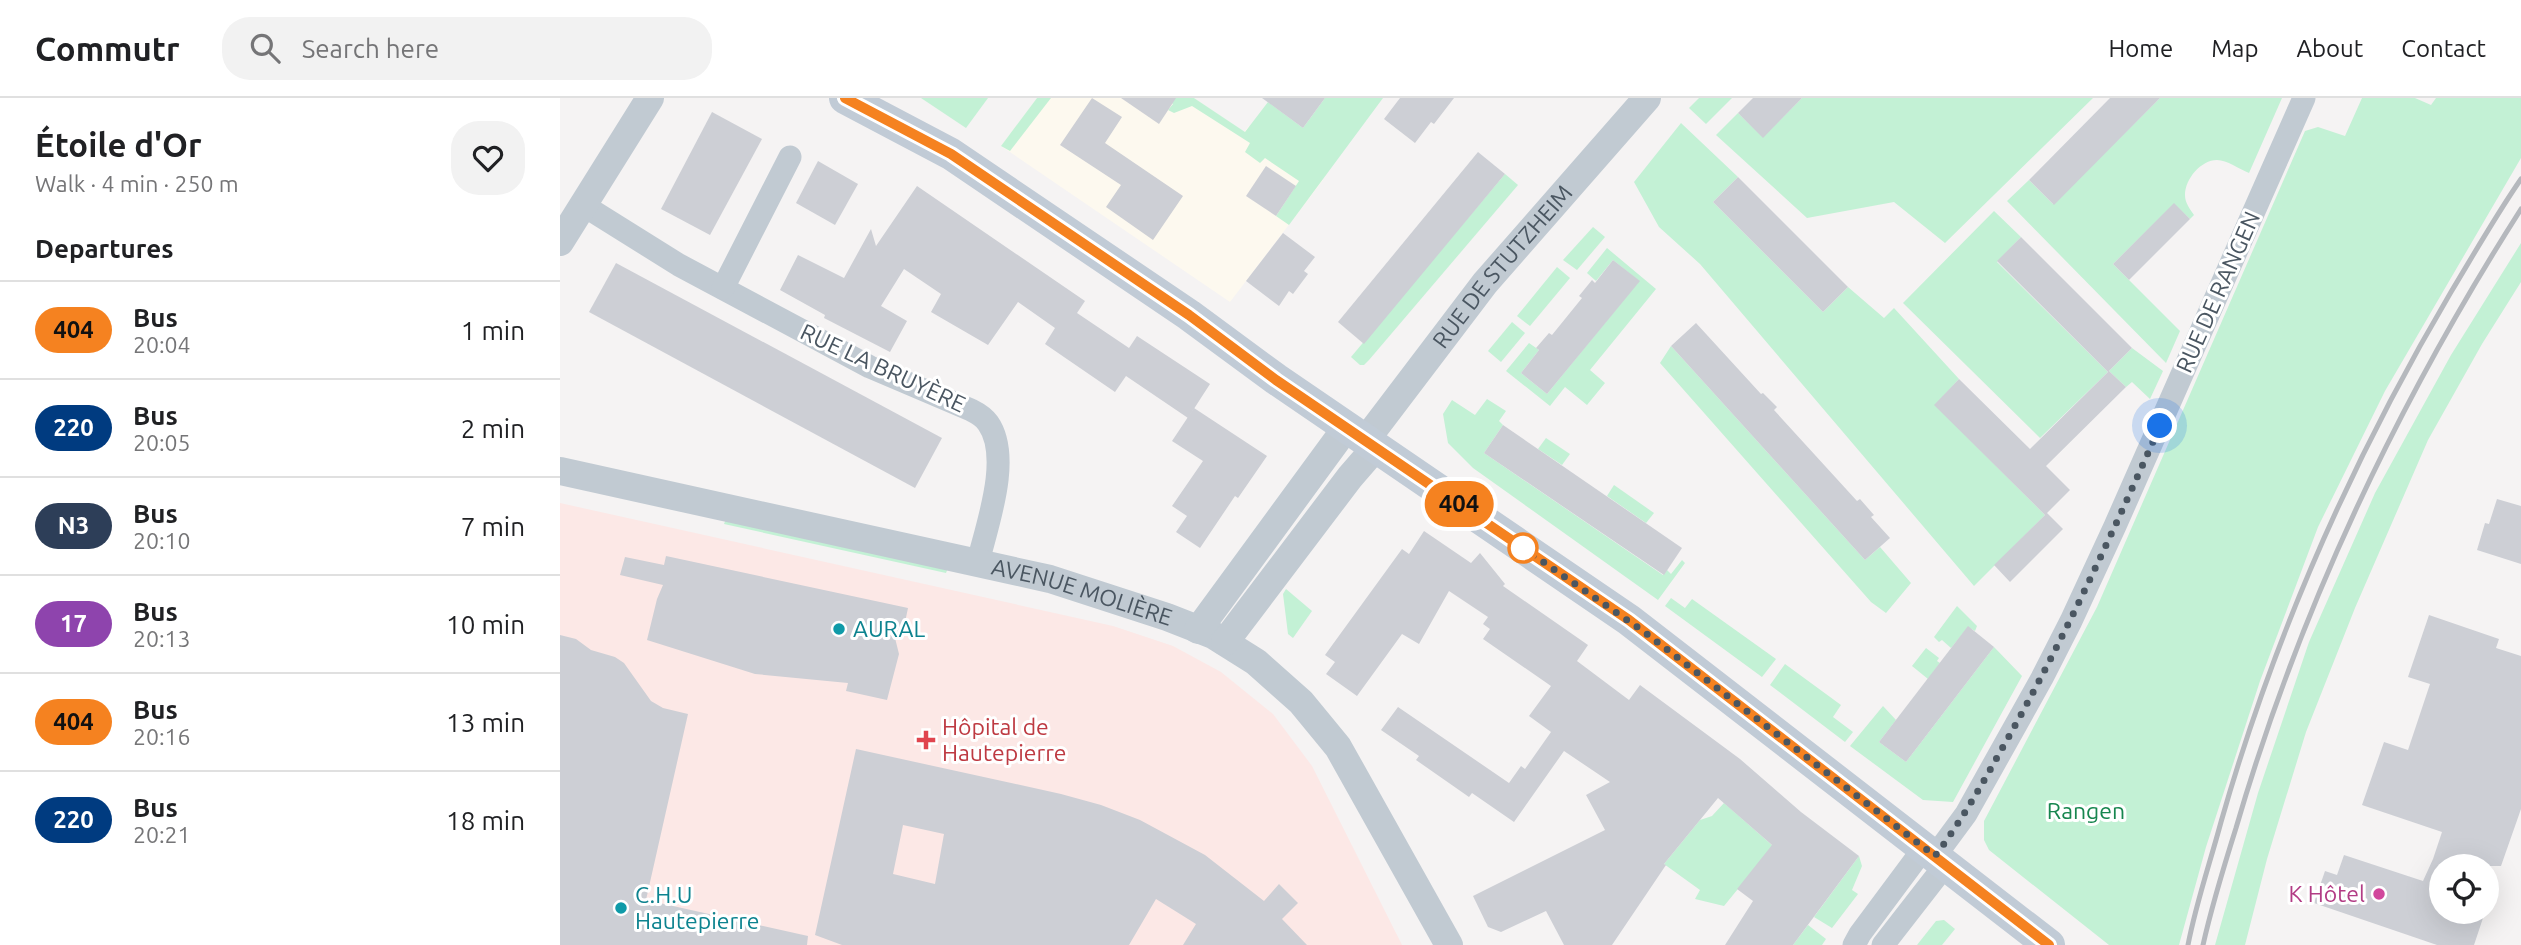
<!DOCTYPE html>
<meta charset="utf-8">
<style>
body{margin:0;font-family:Ubuntu,sans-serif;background:#f2f2f2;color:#202124;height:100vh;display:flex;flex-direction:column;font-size:26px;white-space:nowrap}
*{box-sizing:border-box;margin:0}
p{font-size:23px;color:#757577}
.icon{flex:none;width:38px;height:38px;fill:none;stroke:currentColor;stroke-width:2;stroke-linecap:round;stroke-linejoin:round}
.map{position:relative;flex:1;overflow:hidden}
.sheet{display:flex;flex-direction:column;background:#fff;width:560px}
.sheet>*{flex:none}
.badge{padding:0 14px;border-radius:23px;font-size:24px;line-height:46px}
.tools{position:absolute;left:1869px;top:756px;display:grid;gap:14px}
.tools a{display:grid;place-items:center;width:70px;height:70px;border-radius:50%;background:#fff;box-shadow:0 7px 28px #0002;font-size:35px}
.you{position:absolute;width:35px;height:35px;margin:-18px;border:5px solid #fff;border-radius:50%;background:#1a73e8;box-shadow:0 0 0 10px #1a73e833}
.map>.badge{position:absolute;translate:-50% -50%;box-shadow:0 0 0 4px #fff}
h2{padding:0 35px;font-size:26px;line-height:63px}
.round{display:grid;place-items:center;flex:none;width:74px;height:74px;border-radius:28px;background:#f2f2f2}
.headline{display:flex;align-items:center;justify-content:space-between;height:119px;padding:0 35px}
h1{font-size:33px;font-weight:700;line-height:52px}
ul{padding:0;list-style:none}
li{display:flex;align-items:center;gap:21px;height:98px;padding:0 35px;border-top:2px solid #e0e0e0}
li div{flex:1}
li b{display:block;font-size:26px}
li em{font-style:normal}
li .badge{min-width:77px;font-weight:700;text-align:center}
header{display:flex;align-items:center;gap:42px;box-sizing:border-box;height:98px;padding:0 35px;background:#fff;border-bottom:2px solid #e0e0e0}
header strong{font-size:33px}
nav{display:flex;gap:38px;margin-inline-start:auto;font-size:24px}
.search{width:490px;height:63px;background:#f2f2f2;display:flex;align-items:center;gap:18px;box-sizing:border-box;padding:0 24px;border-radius:28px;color:#757577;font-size:26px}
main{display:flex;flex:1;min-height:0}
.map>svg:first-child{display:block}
.commercial{fill:#fdf9ef}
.medical{fill:#fce8e6}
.green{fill:#c3f1d5}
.building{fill:#cdcfd5;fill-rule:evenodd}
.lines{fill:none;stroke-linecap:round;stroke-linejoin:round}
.minor{stroke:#c1cad2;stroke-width:23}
.tertiary{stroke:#c1cad2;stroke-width:28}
.secondary{stroke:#c1cbd6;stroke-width:32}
.rail{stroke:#b5b8bd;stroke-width:5}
.line-casing{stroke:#fff;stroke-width:16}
.line{stroke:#f58220;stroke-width:10}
.walk{stroke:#4a5661;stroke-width:7;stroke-dasharray:0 12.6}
.stop-dot{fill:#fff;stroke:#f58220;stroke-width:3.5}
.culture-dot{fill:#0f9aa8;stroke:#fff;stroke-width:2.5}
.health-dot{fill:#e0444e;stroke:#fff;stroke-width:2.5}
.hotel-dot{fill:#d1479c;stroke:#fff;stroke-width:2.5}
.labels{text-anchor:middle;stroke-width:6;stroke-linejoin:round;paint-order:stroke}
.street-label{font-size:23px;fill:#4a5661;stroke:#fff}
.culture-label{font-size:23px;fill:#0d838f;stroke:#fff;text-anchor:start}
.health-label{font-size:23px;fill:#be3a42;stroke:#fff;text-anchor:start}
.park-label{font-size:23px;fill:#17864f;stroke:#fff}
.hotel-label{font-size:23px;fill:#b23c85;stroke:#fff;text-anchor:end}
</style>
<header>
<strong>Commutr</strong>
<div class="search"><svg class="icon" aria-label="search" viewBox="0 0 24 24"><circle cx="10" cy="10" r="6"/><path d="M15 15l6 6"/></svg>Search here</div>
<nav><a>Home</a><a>Map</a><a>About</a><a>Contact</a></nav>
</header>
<main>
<section class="sheet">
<div class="headline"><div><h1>Étoile d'Or</h1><p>Walk · 4 min · 250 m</p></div><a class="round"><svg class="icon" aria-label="heart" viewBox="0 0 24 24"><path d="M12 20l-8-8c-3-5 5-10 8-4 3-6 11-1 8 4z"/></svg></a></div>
<h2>Departures</h2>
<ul>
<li><span class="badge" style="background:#f58220;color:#111">404</span><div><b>Bus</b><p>20:04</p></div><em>1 min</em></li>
<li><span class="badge" style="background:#003b80;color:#fff">220</span><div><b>Bus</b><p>20:05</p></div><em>2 min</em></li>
<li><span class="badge" style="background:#2d3e58;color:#fff">N3</span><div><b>Bus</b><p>20:10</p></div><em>7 min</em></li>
<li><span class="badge" style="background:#8e44ad;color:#fff">17</span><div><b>Bus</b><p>20:13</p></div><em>10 min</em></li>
<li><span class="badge" style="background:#f58220;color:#111">404</span><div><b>Bus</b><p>20:16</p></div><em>13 min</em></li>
<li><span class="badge" style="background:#003b80;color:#fff">220</span><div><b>Bus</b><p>20:21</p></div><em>18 min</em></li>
</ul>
</section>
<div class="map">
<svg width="1961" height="847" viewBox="0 0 1961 847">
<rect width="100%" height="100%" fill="#f5f3f3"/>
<!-- commercial -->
<polygon class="commercial" points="477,0 634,0 684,34 689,28 763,82 670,204 441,48"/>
<!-- medical -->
<polygon class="medical" points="0,405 553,528 613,548 661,574 713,616 752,668 842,847 0,847"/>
<!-- green -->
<g class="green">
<polygon points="361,0 428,0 406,30"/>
<polygon points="477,0 491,0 450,53 441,48"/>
<polygon points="605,0 634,0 685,34 708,4 743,30 765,0 823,0 729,127 716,118 739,83 705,60 700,65 685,54 690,45 632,8 614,15 608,12 613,6"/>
<polygon points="1139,0 1172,0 1146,26 1129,10"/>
<polygon points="1242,0 1533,0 1385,145 1334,104 1247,120 1156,37 1178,15 1203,39"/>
<path d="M1600 0H1722L1689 75C1679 71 1667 62 1657 62 1641 62 1625 81 1625 97 1625 105 1630 111 1634 117L1630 121 1614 106 1553 166 1620 233 1606 265 1447 103 1469 82 1493 106Z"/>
<polygon points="1802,0 1855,0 1871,7 1876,0 1961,0 1961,60 1825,293 1758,429 1700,583 1646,749 1619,847 1549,847 1429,752 1424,742 1424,723 1537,509 1745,33 1758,29 1785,38"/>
<polygon points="1121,25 1178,79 1153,104 1263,214 1288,189 1324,220 1334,210 1399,281 1375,307 1485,417 1414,488 1140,166 1099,129 1074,84"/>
<polygon points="945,76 958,87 809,262 804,267 800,267 791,259"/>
<polygon points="1434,113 1461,139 1437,164 1548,274 1480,340 1343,205"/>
<polygon points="1033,129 1045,139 1017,172 1003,162"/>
<polygon points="1961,145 1961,184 1922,246 1868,342 1795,510 1746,634 1707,761 1685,847 1655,847 1698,695 1749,544 1815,395 1891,257"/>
<polygon points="1047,150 1096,191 1030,272 1045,285 1027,307 1005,289 990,308 946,273 969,245 979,252 961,275 987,296 1079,183 1053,162 1036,183 1027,175"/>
<polygon points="997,169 1010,180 970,228 957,218"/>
<polygon points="952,224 965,235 941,264 928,253"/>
<polygon points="1111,248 1305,462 1320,449 1351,485 1326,515 1311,504 1100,265"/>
<polygon points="1572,250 1603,273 1590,301 1572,284 1566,289 1549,273"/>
<polygon points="927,301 946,313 939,323 943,327 924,355 1103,477 1107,472 1111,476 1122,462 1125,465 1098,502 913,370 888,345 883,316 892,302 915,317"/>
<polygon points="986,340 1010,356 1002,367 978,351"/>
<polygon points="1054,387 1094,415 1086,425 1047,398"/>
<polygon points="166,421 388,470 386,475 164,426"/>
<polygon points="726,491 752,513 733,540 728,536 723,496"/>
<polygon points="1111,500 1125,510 1132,501 1216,561 1202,579 1105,508"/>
<polygon points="1397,508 1417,528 1415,533 1408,529 1391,550 1382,542 1379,544 1374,539"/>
<polygon points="1434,549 1462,578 1393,704 1363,702 1290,648 1323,608 1336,622 1319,644 1346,664"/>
<polygon points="1366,550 1379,560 1377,563 1380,565 1368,581 1352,568"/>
<polygon points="1225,566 1281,607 1273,619 1293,634 1285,644 1210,587"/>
<polygon points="1164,705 1213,748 1164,808 1135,801 1140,792 1104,766 1140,722 1152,718"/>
<polygon points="1299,758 1302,768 1292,792 1298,796 1272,830 1254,819"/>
<polygon points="1384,822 1395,831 1382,847 1357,847 1376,823"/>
<polygon points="1248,827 1266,841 1262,847 1233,847"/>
</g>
<!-- building -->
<g class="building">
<polygon points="532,0 562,19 545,45 623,98 593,142 546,109 561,87 500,47"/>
<polygon points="561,0 616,0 599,26"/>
<polygon points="702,0 765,0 743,30"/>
<polygon points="840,0 894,0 874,26 871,24 855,45 824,21"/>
<polygon points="1193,0 1242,0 1203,40 1178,15"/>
<polygon points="1550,0 1600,0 1494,107 1469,82"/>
<polygon points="152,14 202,41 150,137 101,111"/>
<polygon points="918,54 945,76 804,246 778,224"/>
<polygon points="258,63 298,86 275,127 236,105"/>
<polygon points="706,68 736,88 716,118 686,98"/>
<polygon points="1178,79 1288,189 1263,214 1153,104"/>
<polygon points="357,88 525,203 517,215 569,250 577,238 650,286 628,320 566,278 555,294 485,246 495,230 458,204 428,247 371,214 381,196 344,171 321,208 347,223 330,254 264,220 265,217 220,192 238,157 284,180 311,131 316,148"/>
<polygon points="1614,105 1630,121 1569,182 1553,166"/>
<polygon points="723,135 755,159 744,173 748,176 733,196 729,193 719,208 686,183"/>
<polygon points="1461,139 1572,250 1549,273 1566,289 1486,368 1510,392 1487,415 1503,431 1450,484 1434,467 1485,417 1374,307 1399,281 1470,351 1548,274 1437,163"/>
<polygon points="1053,162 1080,183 987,296 961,275 979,252 976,250 989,235 992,237 1022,200 1019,198 1032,182 1035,185"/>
<polygon points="56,165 382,340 355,390 29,214"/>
<polygon points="1136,225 1201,296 1203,295 1217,309 1214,312 1297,403 1300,401 1314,417 1311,419 1330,440 1305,462 1111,248"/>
<polygon points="634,310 707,358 678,400 675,398 640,450 616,434 627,418 612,408 643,363 612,343"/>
<polygon points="943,327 1122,450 1104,477 924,355"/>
<polygon points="1937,401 1961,408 1961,466 1917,452 1925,425 1929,426"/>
<polygon points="864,433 911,465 920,455 945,486 943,488 1028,547 1017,563 1069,602 1080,587 1180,661 1241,714 1299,758 1233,847 1165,847 1193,803 1177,791 1212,747 1158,700 1104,766 1106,767 1052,847 1004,847 986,813 941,834 928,829 913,798 1045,732 1026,697 1050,684 1004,653 954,724 912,695 909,699 856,662 859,658 821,632 838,609 949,685 961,668 965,671 991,634 969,618 991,588 923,541 930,531 923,526 928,519 889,493 859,546 842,536 797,598 766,576 775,564 765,557 842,451 849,456"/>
<polygon points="106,458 348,510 343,534 334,536 339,556 327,602 286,593 288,585 195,576 87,542 97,501 103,487 60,477 65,459 104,467"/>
<polygon points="1869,517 1939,541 1936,550 1961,558 1961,711 1941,768 1881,768 1881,814 1925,814 1914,847 1877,847 1754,805 1765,773 1777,777 1784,757 1863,783 1873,761 1882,734 1802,707 1824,644 1848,652 1870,586 1848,579"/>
<polygon points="1408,528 1434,549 1346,664 1319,644"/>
<polygon points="0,537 16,541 31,552 55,559 64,565 91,603 103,610 128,616 86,802 248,838 247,847 0,847"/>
<path d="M296 651 501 696 541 707 580 722 645 757 704 803 719 786 738 805 722 821 747 847H623L636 826 596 801 569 847H282L255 837ZM343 727 384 736 375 786 333 776Z"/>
</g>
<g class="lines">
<!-- minor -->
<g class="minor">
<path d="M23 107 119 167 310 269 411 312C417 315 424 319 428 325 452 359 427 427 418 464"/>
<polyline points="163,190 230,59"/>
<polyline points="1375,758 1406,716 1482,580 1511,523 1555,428 1744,0"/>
<polyline points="1294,847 1300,836 1364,750"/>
<polyline points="1323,847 1386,766"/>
</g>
<!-- tertiary -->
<g class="tertiary">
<polyline points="0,144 90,0"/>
<path id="s1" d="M805 343 925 185 1087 0"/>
<path id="s2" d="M0 373 490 481 607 519 653 537 696 564 741 604 778 649 889 847"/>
<polyline points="638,532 786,330"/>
<polyline points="665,544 790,379 816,349"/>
</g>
<!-- secondary -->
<polyline class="secondary" points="285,0 391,56 629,217 716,281 1069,522 1489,847"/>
<!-- rail -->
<g class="rail">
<path d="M1628 847C1636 805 1650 765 1661 724 1714 538 1793 360 1891 194 1914 156 1936 117 1961 81"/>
<path d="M1643 847C1652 807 1664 768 1676 730 1740 510 1838 304 1961 111"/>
</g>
</g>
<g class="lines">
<!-- line casing -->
<g class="line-casing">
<polyline id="line" points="285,0 391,56 629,217 716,282 1069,522 1489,847"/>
</g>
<!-- line -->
<use href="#line" class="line"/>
<!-- walk -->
<path class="walk" d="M963 450 1083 533 1375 758C1403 721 1425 681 1448 640 1505 539 1553 434 1600 328"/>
</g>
<!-- markers -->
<circle class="stop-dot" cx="963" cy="450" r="14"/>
<g class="culture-dot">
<circle cx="279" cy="531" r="7"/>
<circle cx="61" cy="810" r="7"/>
</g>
<path class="health-dot" d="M362.5 631.5h7v7h7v7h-7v7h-7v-7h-7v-7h7z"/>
<circle class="hotel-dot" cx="1819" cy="796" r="7"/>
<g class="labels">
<!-- street labels -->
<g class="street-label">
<text dy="8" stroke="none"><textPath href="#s1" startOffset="222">RUE DE STUTZHEIM</textPath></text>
<text transform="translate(1658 194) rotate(-66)" y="8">RUE DE RANGEN</text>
<text transform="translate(323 270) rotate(25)" y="8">RUE LA BRUYÈRE</text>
<text dy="8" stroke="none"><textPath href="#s2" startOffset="536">AVENUE MOLIÈRE</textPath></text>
</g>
<!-- culture labels -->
<g class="culture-label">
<text x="293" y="539">AURAL</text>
<text x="75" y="805">C.H.U<tspan x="75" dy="26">Hautepierre</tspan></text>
</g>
<!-- health labels -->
<g class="health-label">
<text x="382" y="637">Hôpital de<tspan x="382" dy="26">Hautepierre</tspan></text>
</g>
<!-- park labels -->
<g class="park-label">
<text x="1526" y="721">Rangen</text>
</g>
<!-- hotel labels -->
<g class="hotel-label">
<text x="1805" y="804">K Hôtel</text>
</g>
</g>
</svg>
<div class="tools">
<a><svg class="icon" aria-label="locate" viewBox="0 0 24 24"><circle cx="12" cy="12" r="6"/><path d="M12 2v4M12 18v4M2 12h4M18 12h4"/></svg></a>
</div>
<div class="you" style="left:1600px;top:328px"></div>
<b class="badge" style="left:899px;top:406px;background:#f58220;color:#111">404</b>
</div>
</main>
